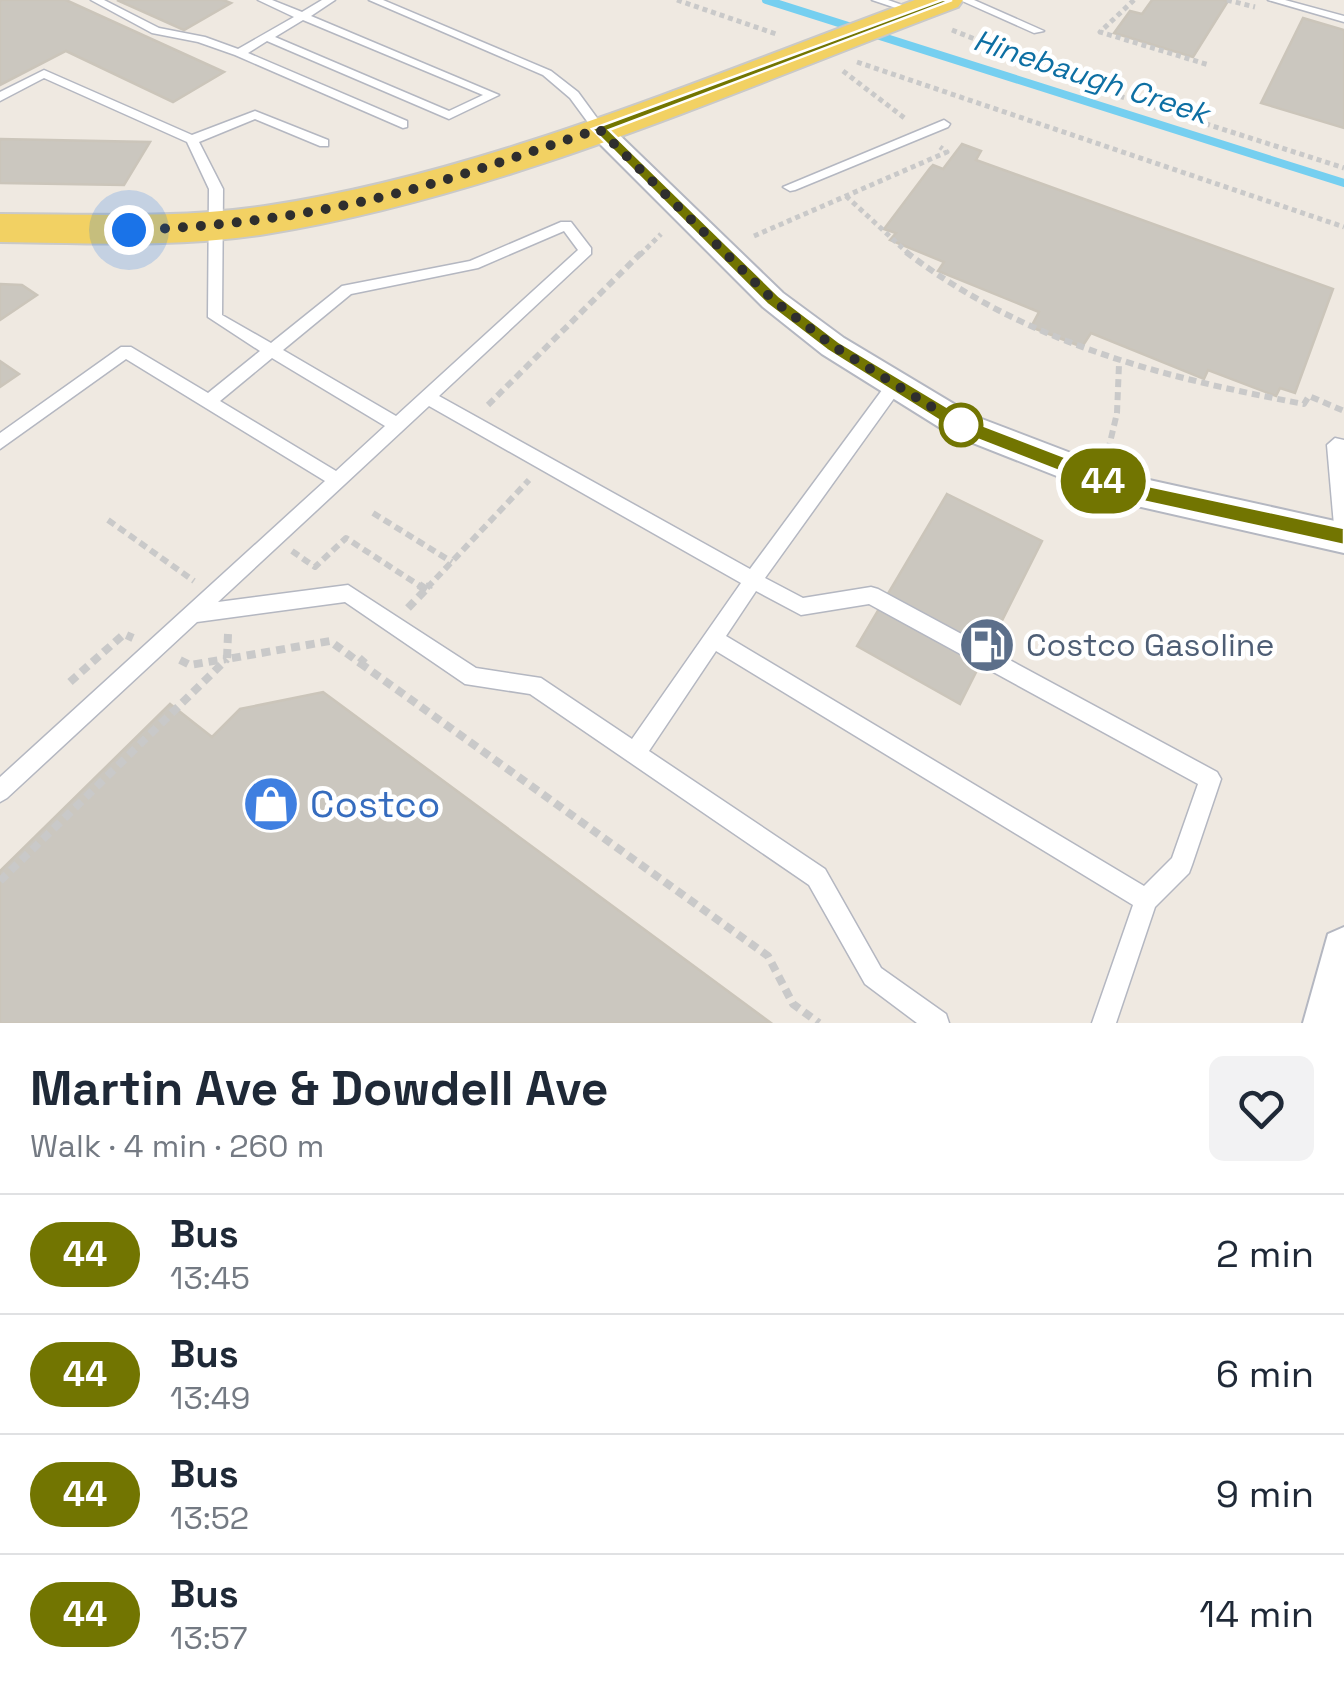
<!DOCTYPE html>
<meta charset="utf-8">
<style>
body{margin:0;font-family:"Space Grotesk",sans-serif;background:#f2f2f3;color:#1f2937;height:100vh;display:flex;flex-direction:column;font-size:38px;white-space:nowrap}
*{box-sizing:border-box;margin:0}
p{font-size:32px;color:#747a83}
.icon{flex:none;width:55px;height:55px;fill:none;stroke:currentColor;stroke-width:2;stroke-linecap:round;stroke-linejoin:round}
.map{position:relative;height:1023px;overflow:hidden}
.panel{display:flex;flex-direction:column;background:#fff;flex:1}
.panel>*{flex:none}
.badge{padding:0 20px;border-radius:32px;font-size:35px;line-height:65px}
.you{position:absolute;width:50px;height:50px;margin:-25px;border:8px solid #fff;border-radius:50%;background:#1a73e8;box-shadow:0 0 0 15px #1a73e833}
.map>.badge{position:absolute;translate:-50% -50%;box-shadow:0 0 0 5px #fff}
.round{display:grid;place-items:center;flex:none;width:105px;height:105px;border-radius:15px;background:#f2f2f3}
.summary{display:flex;align-items:center;justify-content:space-between;height:170px;padding:0 30px}
h1{font-size:48px;font-weight:700;line-height:75px}
ul{padding:0;list-style:none}
li{display:flex;align-items:center;gap:30px;height:120px;padding:0 30px;border-top:2px solid #e0e1e3}
li div{flex:1}
li b{display:block;font-size:38px}
li em{font-style:normal}
li .badge{min-width:110px;font-weight:700;text-align:center}
.map>svg:first-child{display:block}
.lines{fill:none;stroke-linecap:round;stroke-linejoin:round}
.stream{stroke:#75cff0;stroke-width:8}
.building{fill:#cbc7bf;stroke:#cbc5ba;stroke-width:2.5}
.service-casing{stroke:#b4b7c1;stroke-width:3}
.minor-casing{stroke:#b4b7c1;stroke-width:4}
.primary-casing{stroke:#c9c9c9;stroke-width:4}
.path-far2{stroke:#c9c9c9;stroke-width:5;stroke-dasharray:5 4;stroke-linecap:butt}
.path-far1{stroke:#c9c9c9;stroke-width:6;stroke-dasharray:8 5;stroke-linecap:butt}
.path{stroke:#c9c9c9;stroke-width:8;stroke-dasharray:9 6;stroke-linecap:butt}
.service{fill:#fff;fill-rule:evenodd}
.minor{fill:#fff;fill-rule:evenodd}
.primary{fill:#f2d163;fill-rule:evenodd}
.line{fill:#727501;stroke:#fff;stroke-width:2.5}
.walk{stroke:#2e2e2e;stroke-width:10;stroke-dasharray:0 18}
.stop-dot{fill:#fff;stroke:#727501;stroke-width:5}
.labels{text-anchor:middle;stroke-width:9;stroke-linejoin:round;paint-order:stroke}
.far-water-label{font-size:30px;font-style:italic;fill:#0d6fa3;stroke:#fff}
.service-label{font-size:32px;fill:#4e5e75;stroke:#fff;text-anchor:start}
.near-shop-label{font-size:38px;fill:#366cbe;stroke:#fff;text-anchor:start}
</style>
<div class="map">
<svg width="1344" height="1023" viewBox="0 0 1344 1023">
<rect width="100%" height="100%" fill="#efe9e1"/>
<g class="lines">
<!-- stream -->
<polyline class="stream" points="766,0 1344,183"/>
</g>
<!-- building -->
<g class="building">
<polygon points="0,0 66,0 224,72 173,102 66,51 0,85"/>
<polygon points="117,0 223,0 231,3 184,30"/>
<polygon points="1152,0 1224,0 1228,1 1193,57 1114,33 1130,11 1142,14"/>
<polygon points="1303,18 1344,30 1344,128 1261,103"/>
<polygon points="0,139 150,142 124,185 0,183"/>
<polygon points="962,144 981,151 976,160 1333,289 1295,393 1280,388 1276,396 1208,370 1204,379 1091,333 1082,347 1031,327 1039,312 938,271 944,262 890,240 896,233 884,229 930,168 933,165 943,169"/>
<polygon points="0,284 22,285 37,295 0,320"/>
<polygon points="0,361 19,374 0,387"/>
<polygon points="947,494 1042,541 960,704 857,646"/>
<polygon points="323,692 771,1023 0,1023 0,871 170,704 212,737 240,709"/>
</g>
<g class="lines">
<!-- service casing -->
<g class="service-casing">
<g id="service">
<path d="M91 0H104L159 28 205 37 238 49 294 17 258 0H272L302 12 322 0H335L311 16 499 95 449 119 267 41 248 53 407 121V127L403 128 235 55 198 42 152 33ZM303 20 483 95 449 111 275 37Z"/>
<polygon points="369,0 383,0 551,71 578,92 605,129 595,132 570,98 543,75"/>
<polygon points="872,0 888,0 922,12 917,15"/>
<polygon points="960,0 974,0 1044,31 1034,33"/>
<polygon points="1268,0 1285,0 1344,16 1344,22"/>
<path d="M44 70 192 135 255 111 328 140V146H320L255 119 199 142 223 189 222 315 271 343 342 286 470 261 561 222H571L591 248V254L439 396 750 569 888 382H900L902 386 900 390 765 578 803 598 871 587 878 589 1217 772 1221 779 1192 865 1189 873 1155 907 1116 1023H1092L1133 905 716 651 649 751 825 869 881 968 946 1014 949 1023H917L865 984 809 885 530 694 465 684 345 602 197 622 7 798 0 802V777L325 481 126 359 0 449V433L121 347H131L208 393 260 351 208 317 209 189 187 142 44 78 0 101V92ZM564 231 578 250 396 416 283 350 351 294 478 268ZM272 358 385 426 336 471 220 401ZM429 406 741 583 632 739 541 678 476 668 348 585 218 602ZM756 591 801 615 869 604 1198 784 1172 858 1144 886 726 636Z"/>
<polygon points="944,120 950,124 948,127 795,190 790,191 783,187"/>
<polygon points="1335,438 1344,440 1344,545 1338,542 1335,537 1327,445"/>
</g>
</g>
<!-- minor casing -->
<g class="minor-casing">
<g id="minor">
<polygon points="599,122 608,124 783,293 844,338 974,416 1131,476 1344,523 1344,553 1128,504 950,434 822,354 763,307 590,134 587,129 590,124"/>
<polygon points="1344,927 1344,1023 1303,1023 1328,934"/>
</g>
</g>
<!-- primary casing -->
<g class="primary-casing">
<path id="primary" d="M915 0H963L958 7C734 91 502 196 266 234 178 248 88 243 0 242V214C88 214 178 219 265 206 486 173 705 77 915 0Z"/>
</g>
<!-- path-far2 -->
<g class="path-far2">
<polyline points="677,0 779,35"/>
<polyline points="1134,0 1100,32 1209,65"/>
<polyline points="1227,0 1255,7"/>
<polyline points="952,30 1113,94 1344,168"/>
<polyline points="857,62 1344,227"/>
<polyline points="843,71 907,120"/>
<polyline points="846,196 910,255"/>
<polyline points="754,236 947,152 940,147"/>
<polyline points="640,255 661,234"/>
</g>
<!-- path-far1 -->
<g class="path-far1">
<path d="M906 252C1024 342 1160 377 1304 404L1309 396 1344 411"/>
<polyline points="488,405 642,252"/>
<polyline points="1108,451 1117,413 1119,364"/>
<polyline points="373,513 452,562"/>
<polyline points="108,520 194,581"/>
<polyline points="292,551 315,567 346,538 423,588"/>
<polyline points="427,588 529,480"/>
</g>
<!-- path -->
<g class="path">
<polyline points="419,585 427,590"/>
<polyline points="408,608 430,585"/>
<polyline points="228,634 227,659 330,641 360,663 368,654"/>
<polyline points="180,660 190,665 226,659"/>
<polyline points="360,663 768,956 793,1004 819,1023"/>
<polyline points="70,682 124,634 133,638"/>
<polyline points="0,881 227,659"/>
</g>
<!-- service -->
<use href="#service" class="service"/>
<!-- minor -->
<use href="#minor" class="minor"/>
<!-- primary -->
<use href="#primary" class="primary"/>
</g>
<!-- line -->
<polygon class="line" points="942,0 952,0 609,130 779,296 839,342 969,420 1130,482 1344,528 1344,545 1128,498 956,431 827,350 767,304 592,129"/>
<g class="lines">
<!-- walk -->
<path class="walk" d="M129 230C228 227 329 213 424 186 483 169 541 148 599 129L773 300 833 346 961 425"/>
</g>
<!-- icons -->
<defs>
<g id="fuel-disc" transform="scale(2.875)"><circle r="9.5" fill="#5c6f8a" stroke="#fff"/><path d="M-5.5-6h7V0h2V4h1.3V-2.5L3-4.5l.8-.8L6-3V5H2.5V1h-1V6h-7ZM-4.2-4.7v3.2H.2V-4.7Z" fill="#fff"/></g>
<g id="shop-disc" transform="scale(2.875)"><circle r="9.5" fill="#3f7fe0" stroke="#fff"/><path d="M-5-2.5h2.3a2.7 3.5 0 0 1 5.4 0H5L5.5 6h-11ZM-1.5-2.5h3a1.5 2.3 0 0 0-3 0Z" fill="#fff"/></g>
</defs>
<g fill-rule="evenodd">
<use href="#fuel-disc" x="987" y="645"/>
<use href="#shop-disc" x="271" y="804"/>
</g>
<!-- markers -->
<circle class="stop-dot" cx="961" cy="425" r="20"/>
<g class="labels">
<!-- far-water labels -->
<g class="far-water-label">
<text transform="translate(1091 77) rotate(18)" y="10">Hinebaugh Creek</text>
</g>
<!-- service labels -->
<g class="service-label">
<text x="1026" y="656">Costco Gasoline</text>
</g>
<!-- near-shop labels -->
<g class="near-shop-label">
<text x="310" y="817">Costco</text>
</g>
</g>
</svg>
<div class="you" style="left:129px;top:230px"></div>
<b class="badge" style="left:1103px;top:481px;background:#727501;color:#fff">44</b>
</div>
<section class="panel">
<div class="summary"><div><h1>Martin Ave &amp; Dowdell Ave</h1><p>Walk · 4 min · 260 m</p></div><a class="round"><svg class="icon" aria-label="heart" viewBox="0 0 24 24"><path d="M12 20l-8-8c-3-5 5-10 8-4 3-6 11-1 8 4z"/></svg></a></div>
<ul>
<li><span class="badge" style="background:#727501;color:#fff">44</span><div><b>Bus</b><p>13:45</p></div><em>2 min</em></li>
<li><span class="badge" style="background:#727501;color:#fff">44</span><div><b>Bus</b><p>13:49</p></div><em>6 min</em></li>
<li><span class="badge" style="background:#727501;color:#fff">44</span><div><b>Bus</b><p>13:52</p></div><em>9 min</em></li>
<li><span class="badge" style="background:#727501;color:#fff">44</span><div><b>Bus</b><p>13:57</p></div><em>14 min</em></li>
</ul>
</section>
